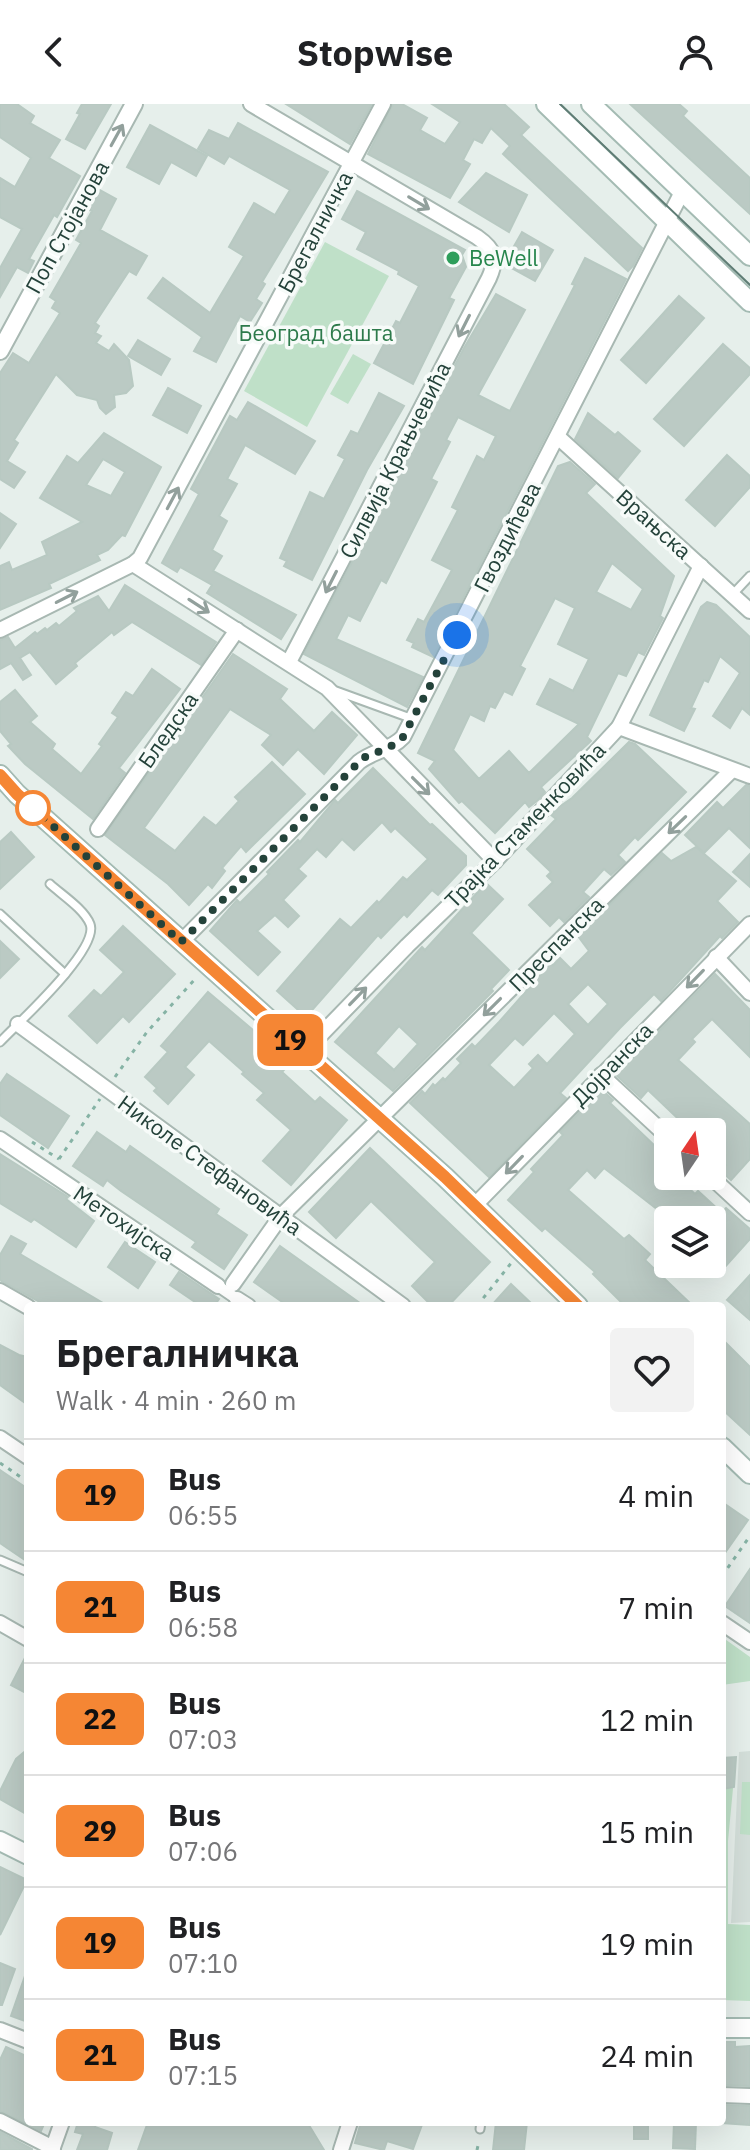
<!DOCTYPE html>
<meta charset="utf-8">
<style>
body{margin:0;font-family:"IBM Plex Sans",sans-serif;background:#f2f2f2;color:#202124;height:100vh;display:flex;flex-direction:column;font-size:30px;white-space:nowrap}
*{box-sizing:border-box;margin:0}
p{font-size:26px;color:#757577}
.icon{flex:none;width:44px;height:44px;fill:none;stroke:currentColor;stroke-width:2;stroke-linecap:round;stroke-linejoin:round}
.map{position:relative;flex:1;overflow:hidden}
.details{position:absolute;left:24px;top:1198px;width:702px;height:824px;display:flex;flex-direction:column;background:#fff;border-radius:8px;box-shadow:0 8px 32px #0002}
.details>*{flex:none}
.badge{padding:0 16px;border-radius:12px;font-size:28px;line-height:52px}
.needle{width:52px;rotate:13deg}
.buttons{position:absolute;left:654px;top:1014px;display:grid;gap:16px}
.buttons a{display:grid;place-items:center;width:72px;height:72px;border-radius:8px;background:#fff;box-shadow:0 8px 32px #0002;font-size:40px}
.you{position:absolute;width:40px;height:40px;margin:-20px;border:6px solid #fff;border-radius:50%;background:#1a73e8;box-shadow:0 0 0 12px #1a73e833}
.map>.badge{position:absolute;translate:-50% -50%;box-shadow:0 0 0 4px #fff}
.round{display:grid;place-items:center;flex:none;width:84px;height:84px;border-radius:8px;background:#f2f2f2}
.overview{display:flex;align-items:center;justify-content:space-between;height:136px;padding:0 32px}
h1{font-size:38px;font-weight:800;line-height:60px}
ul{padding:0;list-style:none}
li{display:flex;align-items:center;gap:24px;height:112px;padding:0 32px;border-top:2px solid #e0e0e0}
li div{flex:1}
li b{display:block;font-size:30px}
li em{font-style:normal}
li .badge{min-width:88px;font-weight:700;text-align:center}
header{display:flex;justify-content:space-between;align-items:center;height:104px;padding:0 32px;background:#fff;font-size:36px;font-weight:800}
.map>svg:first-child{display:block}
.built{fill:#d4dfda}
.green{fill:#bfe0c8}
.building{fill:#bbcac4;stroke:#b8c9c2;stroke-width:2;fill-rule:evenodd}
.lines{fill:none;stroke-linecap:round;stroke-linejoin:round}
.service-casing{stroke:#a8b8b2;stroke-width:11}
.pedestrian-casing{stroke:#a8b8b2;stroke-width:14}
.minor-casing{stroke:#a8b8b2;stroke-width:18}
.tertiary-casing{stroke:#a8b8b2;stroke-width:20}
.secondary-casing{stroke:#a4bbb3;stroke-width:22}
.path{stroke:#86b3a5;stroke-width:3;stroke-dasharray:4 6;stroke-linecap:butt}
.service{stroke:#fff;stroke-width:7}
.pedestrian{stroke:#fff;stroke-width:10}
.minor{stroke:#fff;stroke-width:14}
.tertiary{stroke:#fff;stroke-width:16}
.secondary{stroke:#fff;stroke-width:18}
.tram{stroke:#5f7d75;stroke-width:2}
.oneway{stroke:#92a09c}
.line-casing{stroke:#fff;stroke-width:18}
.line{stroke:#f58634;stroke-width:12}
.walk{stroke:#24423a;stroke-width:8;stroke-dasharray:0 14.4}
.leisure-dot{fill:#2e9e5b;stroke:#f7fbf9;stroke-width:3}
.stop-dot{fill:#fff;stroke:#f58634;stroke-width:4}
.labels{text-anchor:middle;stroke-width:7;stroke-linejoin:round;paint-order:stroke}
.street-label{font-size:22px;fill:#24423a;stroke:#f7fbf9}
.leisure-label{font-size:22px;fill:#27864d;stroke:#f7fbf9;text-anchor:start}
.park-label{font-size:22px;fill:#2d7a4b;stroke:#f7fbf9}
</style>
<header><svg class="icon" aria-label="back" viewBox="0 0 24 24"><path d="M15 5l-7 7 7 7"/></svg>Stopwise<svg class="icon" aria-label="person" viewBox="0 0 24 24"><circle cx="12" cy="8" r="4"/><path d="M4 21q1-7 8-7t8 7"/></svg></header>
<div class="map">
<svg width="750" height="2046" viewBox="0 0 750 2046">
<rect width="100%" height="100%" fill="#e6efeb"/>
<!-- built -->
<polygon class="built" points="750,1647 750,1818 731,1819 739,1648"/>
<!-- green -->
<g class="green">
<polygon points="325,138 389,172 307,323 244,287"/>
<polygon points="353,250 371,260 348,300 330,290"/>
<polygon points="722,1533 750,1553 750,1577 722,1581"/>
<polygon points="736,1653 728,1737 728,1820 750,1821 750,1897 722,1896 722,1654"/>
<polygon points="742,1678 750,1678 750,1731 740,1730"/>
</g>
<!-- building -->
<g class="building">
<polygon points="0,0 17,0 34,12 30,19 60,36 49,54 80,72 57,113 54,111 29,155 34,157 28,169 17,163 0,193 0,164 22,125 0,113 0,74 15,83 31,54 0,33"/>
<polygon points="82,0 111,0 85,45 66,35 80,10 77,9"/>
<polygon points="286,0 372,0 350,40"/>
<polygon points="393,0 402,0 427,14 420,26 445,40 460,18 432,0 504,0 529,23 521,31 642,144 633,162 628,167 503,50 510,42 491,24 482,39 474,35 463,56 470,60 450,94 368,50"/>
<polygon points="630,0 679,0 687,7 683,12 750,74 750,110"/>
<polygon points="238,19 328,68 262,178 265,180 256,195 262,199 250,218 240,212 216,258 194,247 202,233 148,194 163,174 210,209 244,152 229,143 254,99 275,111 290,86 229,52 224,60 198,45 209,26 229,35"/>
<polygon points="150,21 207,52 196,72 171,58 159,80 127,63"/>
<polygon points="486,69 527,91 509,128 459,98"/>
<polygon points="100,86 116,95 100,126 147,152 136,171 129,167 95,219 99,222 95,229 101,232 96,239 109,247 114,240 129,256 133,282 126,289 114,291 115,303 106,310 100,304 97,296 77,291 56,270 14,336 18,339 7,357 25,368 14,384 0,375 0,269 13,249 29,259 60,209 52,204 56,197 50,193 81,139 76,136 92,107 89,106"/>
<polygon points="357,87 465,146 462,151 466,163 449,194 454,196 413,280 374,259 396,217 400,219 419,182 398,170 399,167 357,145 366,128 342,115"/>
<polygon points="522,128 553,146 535,177 504,160"/>
<polygon points="585,154 626,175 433,553 412,543 414,539 407,536 418,515 424,518 452,466 432,456 458,406 452,403 477,352 484,356 496,332 458,313 446,336 450,338 431,375 437,378 386,479 381,476 360,517 348,511 336,535 423,573 407,603 304,550 464,244 496,190 525,206 478,291 510,307 575,181 572,180"/>
<polygon points="679,192 704,214 646,279 621,256"/>
<polygon points="138,236 170,255 161,271 128,252"/>
<polygon points="723,240 750,264 750,270 684,342 654,315"/>
<polygon points="168,284 201,302 187,329 153,311"/>
<polygon points="379,289 404,302 367,366 312,476 284,462 287,457 280,454 310,388 324,395 345,355 338,351 351,327 358,330"/>
<polygon points="248,298 315,337 295,370 245,341 227,375 237,380 219,412 227,417 212,446 222,452 213,467 296,511 281,535 207,489 212,481 180,463 177,468 162,459 199,390 191,385 230,312 237,316"/>
<polygon points="588,309 615,331 618,328 640,347 618,374 575,335"/>
<path d="M104 329 161 363 125 432 122 431 108 446 97 451 100 456 49 480 51 484 0 506V462L9 458 12 466 47 451 42 438 82 418 40 394 67 352 78 359ZM103 355 125 368 111 392 86 381Z"/>
<polygon points="727,351 750,372 750,383 715,422 686,396"/>
<path d="M570 358 595 380 586 389 674 472 660 512 663 514 644 551 638 548 626 572 618 569 587 633 591 637 541 683 545 688 538 696 529 703 525 698 495 729 462 697 459 699 429 665 435 657 418 649 558 362ZM612 459 643 485 631 506 596 488ZM555 494 575 504 558 540 589 555 573 587 550 575 537 600 579 620 529 669 509 647 479 675 453 646 470 610 484 617 490 602 495 604 504 587 512 591 525 565 520 562Z"/>
<polygon points="0,409 16,420 0,444"/>
<polygon points="125,481 216,538 201,561 132,518 114,531 112,528 75,559 77,562 56,580 30,548 20,554 31,571 23,576 11,559 0,565 0,536 8,533 15,544 35,528 37,530 45,524 47,526 56,519 59,522 77,507 74,504 98,492 109,507"/>
<polygon points="707,498 716,501 750,533 750,611 742,604 730,624 713,612 740,569 720,552 708,578 704,576 691,604 695,605 684,627 650,611 701,503"/>
<polygon points="233,550 287,585 280,595 314,627 332,608 357,631 324,670 298,645 283,661 262,641 271,631 230,605 144,724 175,747 204,713 216,722 239,697 235,693 272,658 305,690 246,748 241,742 222,764 225,767 212,784 208,780 189,801 168,780 105,731"/>
<polygon points="152,565 180,585 119,664 125,669 93,715 25,660 8,642 11,640 0,627 0,598 15,586 37,612 30,618 55,640 52,645 81,670 102,642 99,640 118,613 112,609 126,588 133,592"/>
<polygon points="629,638 635,640 686,688 638,736 635,733 618,751 625,758 611,771 604,765 583,788 589,793 564,818 559,813 550,822 529,801 553,778 547,772 551,768 527,745 556,715 551,711 559,703 572,694"/>
<polygon points="373,664 430,721 432,720 466,752 466,761 438,791 432,786 407,813 404,810 381,834 378,831 306,913 277,887 340,815 351,824 377,797 379,799 403,773 407,776 428,755 395,724 391,728 382,718 354,746 342,735 326,753 317,745 298,765 306,772 283,796 299,812 288,823 275,811 257,827 280,848 258,871 210,827 237,796 240,799 269,770 267,768 298,736 300,738 335,696 338,699"/>
<polygon points="746,681 750,682 750,744 729,724 704,749 685,731 717,698 723,704"/>
<polygon points="11,728 34,753 0,785 0,738"/>
<path d="M696 743 736 777 717 797 738 818 722 834 720 832 661 897 654 890 620 924 560 989 566 994 489 1073 410 999 422 987 425 990 433 980 435 982 443 974 445 976 461 959 457 955 472 940 475 943 499 918 551 859 553 861 560 854 571 865 589 847 578 832 662 749 671 757ZM588 880 608 900 588 921 568 900ZM554 909 575 930 547 960 538 951 529 960 533 964 514 984 489 961 515 934 523 941Z"/>
<polygon points="750,750 750,783 733,768"/>
<path d="M486 779 503 795 471 829 509 866 491 885 493 887 393 987 335 938 422 843 425 846ZM399 922 418 940 394 966 375 949Z"/>
<polygon points="123,822 175,870 129,918 123,912 97,939 69,912 94,886 101,892 124,868 100,846"/>
<polygon points="0,837 19,855 0,874"/>
<polygon points="715,870 750,906 750,953 712,915 692,935 695,938 678,956 750,1020 750,1055 731,1076 721,1067 726,1061 712,1047 712,1028 692,1028 648,986 641,994 616,971"/>
<polygon points="208,888 291,958 282,968 315,998 320,993 347,1016 291,1081 263,1057 291,1026 257,996 264,989 242,970 244,968 209,937 185,963 194,971 168,1000 154,987 157,984 145,973 168,948 161,942"/>
<polygon points="7,970 69,1012 48,1044 0,1011 0,980"/>
<polygon points="602,986 613,996 610,999 656,1043 660,1039 668,1044 668,1072 676,1072 695,1090 698,1087 721,1108 726,1104 750,1125 750,1135 723,1165 712,1155 712,1116 671,1116 604,1064 595,1074 587,1066 568,1086 624,1135 629,1131 650,1150 645,1156 693,1202 625,1202 593,1170 595,1168 545,1124 542,1127 508,1096 534,1068 531,1065 563,1031 560,1028"/>
<polygon points="97,1028 126,1048 130,1042 219,1105 216,1110 247,1131 224,1165 192,1143 196,1138 121,1087 107,1076 103,1082 73,1062"/>
<polygon points="370,1044 490,1158 448,1202 432,1202 412,1182 435,1158 371,1097 336,1134 309,1108"/>
<polygon points="0,1050 68,1093 66,1095 94,1117 76,1143 34,1115 31,1118 0,1099"/>
<polygon points="11,1132 26,1140 20,1150 108,1202 47,1202 0,1176 0,1151"/>
<polygon points="125,1138 155,1158 138,1184 108,1163"/>
<polygon points="280,1142 364,1202 288,1202 268,1188 254,1178"/>
<polygon points="179,1168 219,1195 214,1202 201,1202 170,1181"/>
<polygon points="750,1171 750,1216 727,1196"/>
<polygon points="511,1180 534,1202 491,1202"/>
<polygon points="722,1235 750,1263 750,1331 722,1305"/>
<polygon points="0,1241 19,1251 28,1253 28,1301 0,1281"/>
<polygon points="0,1366 28,1385 28,1458 0,1439"/>
<polygon points="722,1398 748,1416 722,1453"/>
<polygon points="750,1465 750,1519 725,1502"/>
<polygon points="28,1548 28,1590 11,1581"/>
<polygon points="28,1645 28,1711 0,1695 0,1687 16,1655"/>
<polygon points="736,1653 734,1683 722,1685 722,1654"/>
<polygon points="0,1763 27,1776 0,1831"/>
<polygon points="0,1859 15,1865 2,1901 0,1901"/>
<polygon points="26,1869 28,1869 28,1918 11,1912"/>
<polygon points="722,1938 735,1938 735,1943 750,1942 750,1982 722,1981"/>
<polygon points="6,1943 28,1953 28,2018 45,2018 41,2027 0,2007 0,1956"/>
<polygon points="723,2001 750,2002 750,2021 722,2019"/>
<polygon points="78,2018 96,2018 95,2023 112,2029 107,2046 77,2046 83,2030 75,2028"/>
<polygon points="148,2018 307,2018 324,2046 138,2046"/>
<polygon points="361,2018 423,2018 413,2045 387,2037 384,2046 355,2039"/>
<polygon points="496,2018 527,2018 524,2046 493,2046"/>
<rect x="634" y="2018" width="14" height="17"/>
<polygon points="674,2018 696,2018 695,2045 673,2044"/>
<polygon points="0,2028 32,2045 32,2046 0,2046"/>
</g>
<g class="lines">
<!-- service casing -->
<g class="service-casing">
<g id="service">
<polyline points="732,491 750,472"/>
<polyline points="336,587 413,615"/>
<polyline points="0,810 65,870"/>
<path d="M0 938C18 919 100 845 90 820 84 805 62 791 50 780"/>
<polyline points="0,1456 28,1468"/>
<polyline points="480,2025 481,2018"/>
</g>
</g>
<!-- pedestrian casing -->
<g class="pedestrian-casing">
<polyline id="pedestrian" points="218,1182 237,1195"/>
</g>
<!-- minor casing -->
<g class="minor-casing">
<g id="minor">
<path d="M251 0 477 133C494 145 498 154 489 174L289 558"/>
<polyline points="558,333 750,507"/>
<polyline points="133,460 327,584 495,757"/>
<polyline points="0,526 133,460 140,454 383,0"/>
<polyline points="619,623 750,672"/>
<polyline points="98,725 237,526"/>
<path d="M181 838 359 658C373 647 391 646 403 633L682 88"/>
<polyline points="716,853 750,889"/>
<polyline points="18,920 403,1202"/>
<polyline points="304,948 407,842 495,757 619,623 701,462"/>
<polyline points="601,971 668,1033"/>
<polyline points="0,1035 218,1182"/>
<polyline points="710,1072 750,1109"/>
<polyline points="475,1101 750,820"/>
<polyline points="233,1180 281,1112 732,666"/>
<polyline points="0,1187 28,1203"/>
<polyline points="237,1195 248,1202"/>
<polyline points="0,1334 28,1353"/>
<polyline points="0,1519 28,1535"/>
<polyline points="722,1519 750,1538"/>
<polyline points="0,1926 28,1937"/>
<polyline points="722,1991 750,1992"/>
<polyline points="0,2017 53,2044"/>
<polyline points="52,2046 62,2018"/>
<polyline points="341,2046 350,2018"/>
</g>
</g>
<!-- tertiary casing -->
<g class="tertiary-casing">
<polyline id="tertiary" points="0,247 134,0"/>
</g>
<!-- secondary casing -->
<g class="secondary-casing">
<g id="secondary">
<polyline points="546,0 750,198"/>
<polyline points="591,0 750,152"/>
<polyline points="0,671 17,690 445,1073 578,1202"/>
<polyline points="722,1343 750,1370"/>
<polyline points="0,1737 28,1751"/>
<polyline points="722,1924 750,1924"/>
</g>
</g>
<!-- path -->
<g class="path">
<polyline points="115,973 147,928 197,873"/>
<polyline points="32,1038 59,1055"/>
<polyline points="59,1055 100,995"/>
<polyline points="477,1202 512,1158"/>
<polyline points="0,1359 28,1378"/>
<polyline points="722,1472 750,1432"/>
<polyline points="477,2046 479,2037"/>
</g>
<!-- service -->
<use href="#service" class="service"/>
<!-- pedestrian -->
<use href="#pedestrian" class="pedestrian"/>
<!-- minor -->
<use href="#minor" class="minor"/>
<!-- tertiary -->
<use href="#tertiary" class="tertiary"/>
<!-- secondary -->
<use href="#secondary" class="secondary"/>
<!-- tram -->
<polyline class="tram" points="560,0 750,181"/>
</g>
<!-- one-way arrows -->
<defs><path id="oneway-shaft" d="M-6 0H5M1.5-3L5.5 0L1.5 3" fill="none" stroke-width="1.6" stroke-linecap="round" stroke-linejoin="round" transform="scale(2)"/></defs>
<g class="oneway">
<use href="#oneway-shaft" transform="translate(117 31) rotate(-61)"/>
<use href="#oneway-shaft" transform="translate(419 99) rotate(31)"/>
<use href="#oneway-shaft" transform="translate(464 222) rotate(117)"/>
<use href="#oneway-shaft" transform="translate(173 394) rotate(-62)"/>
<use href="#oneway-shaft" transform="translate(331 478) rotate(117)"/>
<use href="#oneway-shaft" transform="translate(67 493) rotate(-27)"/>
<use href="#oneway-shaft" transform="translate(199 502) rotate(33)"/>
<use href="#oneway-shaft" transform="translate(421 682) rotate(45)"/>
<use href="#oneway-shaft" transform="translate(677 721) rotate(136)"/>
<use href="#oneway-shaft" transform="translate(695 875) rotate(134)"/>
<use href="#oneway-shaft" transform="translate(358 892) rotate(-46)"/>
<use href="#oneway-shaft" transform="translate(492 903) rotate(135)"/>
<use href="#oneway-shaft" transform="translate(514 1061) rotate(134)"/>
</g>
<g class="lines">
<!-- line casing -->
<g class="line-casing">
<polyline id="line" points="0,671 17,690 445,1073 578,1202"/>
</g>
<!-- line -->
<use href="#line" class="line"/>
<!-- walk -->
<polyline class="walk" points="33,704 181,838 363,654 390,643 403,633 457,531"/>
</g>
<!-- markers -->
<circle class="leisure-dot" cx="453" cy="154" r="8"/>
<circle class="stop-dot" cx="33" cy="704" r="16"/>
<g class="labels">
<!-- street labels -->
<g class="street-label">
<text transform="translate(67 123) rotate(-61)" y="8">Поп Стојанова</text>
<text transform="translate(315 128) rotate(-62)" y="8">Брегалничка</text>
<text transform="translate(395 356) rotate(-63)" y="8">Силвија Крањчевића</text>
<text transform="translate(654 420) rotate(42)" y="8">Врањска</text>
<text transform="translate(507 433) rotate(-63)" y="8">Гвоздићева</text>
<text transform="translate(168 626) rotate(-55)" y="8">Бледска</text>
<text transform="translate(525 721) rotate(-46)" y="8">Трајка Стаменковића</text>
<text transform="translate(556 840) rotate(-45)" y="8">Преспанска</text>
<text transform="translate(612 960) rotate(-46)" y="8">Дојранска</text>
<text transform="translate(210 1061) rotate(36)" y="8">Николе Стефановића</text>
<text transform="translate(124 1119) rotate(34)" y="8">Метохијска</text>
</g>
<!-- leisure labels -->
<g class="leisure-label">
<text x="469" y="162">BeWell</text>
</g>
<!-- park labels -->
<g class="park-label">
<text x="316" y="237">Београд башта</text>
</g>
</g>
</svg>
<div class="buttons">
<a><svg class="needle" viewBox="-14 -14 28 28"><path d="M0-13l5 13h-10z" fill="#e53935"/><path d="M0 13l5-13h-10z" fill="#757577"/></svg></a>
<a><svg class="icon" aria-label="layers" viewBox="0 0 24 24"><path d="M12 4l9 5-9 5-9-5zM3 14l9 5 9-5"/></svg></a>
</div>
<div class="you" style="left:457px;top:531px"></div>
<b class="badge" style="left:290px;top:936px;background:#f58634;color:#111">19</b>
<section class="details">
<div class="overview"><div><h1>Брегалничка</h1><p>Walk · 4 min · 260 m</p></div><a class="round"><svg class="icon" aria-label="heart" viewBox="0 0 24 24"><path d="M12 20l-8-8c-3-5 5-10 8-4 3-6 11-1 8 4z"/></svg></a></div>
<ul>
<li><span class="badge" style="background:#f58634;color:#111">19</span><div><b>Bus</b><p>06:55</p></div><em>4 min</em></li>
<li><span class="badge" style="background:#f58634;color:#111">21</span><div><b>Bus</b><p>06:58</p></div><em>7 min</em></li>
<li><span class="badge" style="background:#f58634;color:#111">22</span><div><b>Bus</b><p>07:03</p></div><em>12 min</em></li>
<li><span class="badge" style="background:#f58634;color:#111">29</span><div><b>Bus</b><p>07:06</p></div><em>15 min</em></li>
<li><span class="badge" style="background:#f58634;color:#111">19</span><div><b>Bus</b><p>07:10</p></div><em>19 min</em></li>
<li><span class="badge" style="background:#f58634;color:#111">21</span><div><b>Bus</b><p>07:15</p></div><em>24 min</em></li>
</ul>
</section>
</div>
